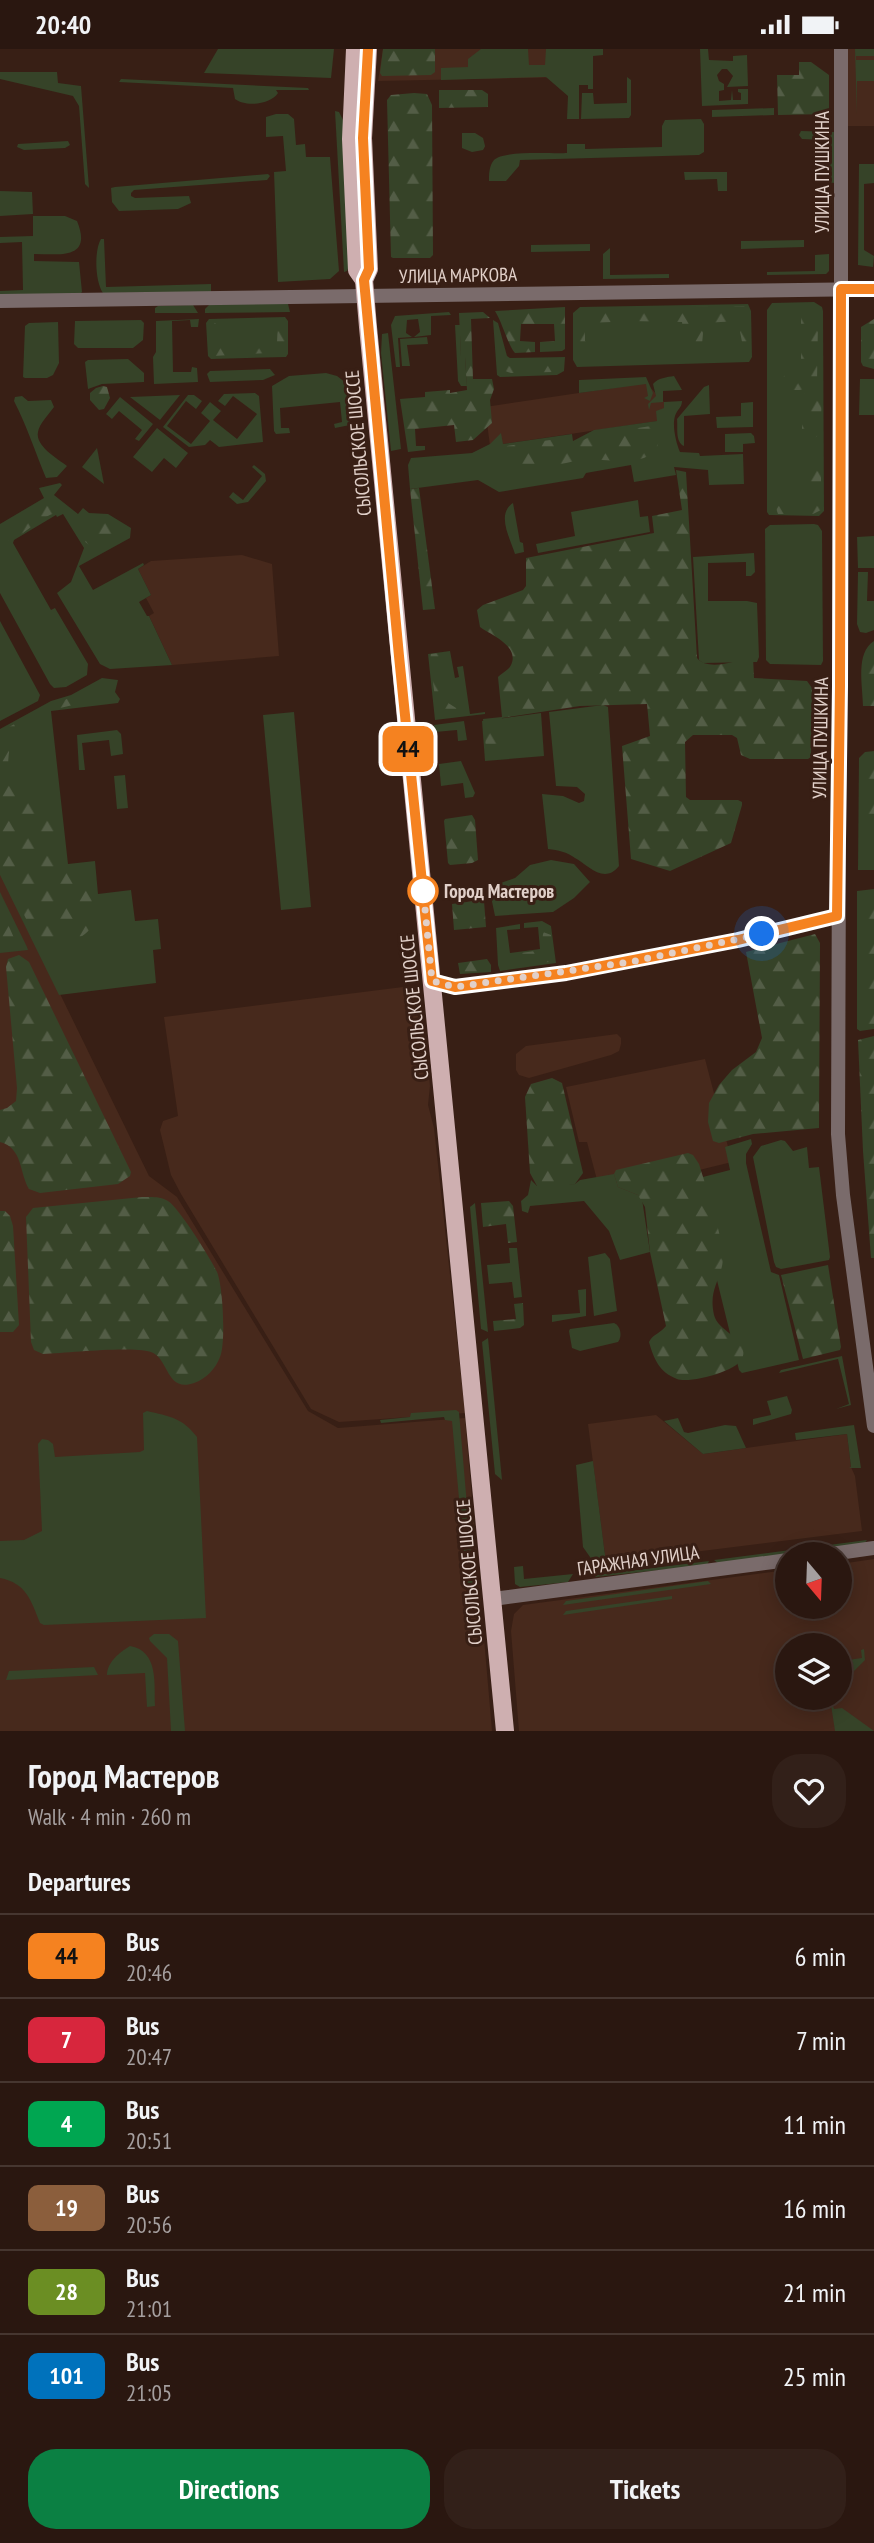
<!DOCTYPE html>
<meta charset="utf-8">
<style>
body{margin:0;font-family:"PT Sans Narrow",sans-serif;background:#322019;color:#f1f3f6;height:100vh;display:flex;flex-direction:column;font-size:26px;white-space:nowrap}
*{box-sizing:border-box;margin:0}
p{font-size:23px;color:#a59f9f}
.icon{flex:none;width:38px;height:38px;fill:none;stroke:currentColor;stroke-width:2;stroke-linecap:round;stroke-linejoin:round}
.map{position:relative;height:1682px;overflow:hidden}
.panel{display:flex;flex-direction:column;background:#2a1710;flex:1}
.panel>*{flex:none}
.badge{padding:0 14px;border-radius:10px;font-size:24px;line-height:46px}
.needle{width:46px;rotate:161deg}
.controls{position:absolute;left:775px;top:1493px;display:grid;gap:14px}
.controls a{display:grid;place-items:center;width:77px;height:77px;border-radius:50%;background:#2a1710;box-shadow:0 4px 18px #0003,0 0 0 2px #463630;font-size:35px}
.you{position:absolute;width:35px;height:35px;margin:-18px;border:5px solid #fff;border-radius:50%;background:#1a73e8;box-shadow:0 0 0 10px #1a73e833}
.map>.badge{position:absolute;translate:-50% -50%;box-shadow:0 0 0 4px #fff}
h2{padding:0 28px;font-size:26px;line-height:63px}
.round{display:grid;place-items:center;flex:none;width:74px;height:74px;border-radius:28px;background:#322019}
.headline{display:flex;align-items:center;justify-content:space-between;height:119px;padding:0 28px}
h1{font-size:33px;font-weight:700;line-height:52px}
.cta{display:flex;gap:14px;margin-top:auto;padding:14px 28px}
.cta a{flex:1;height:80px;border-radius:28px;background:#0b8043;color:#fff;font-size:28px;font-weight:700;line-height:80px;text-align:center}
.cta a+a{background:#322019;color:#f1f3f6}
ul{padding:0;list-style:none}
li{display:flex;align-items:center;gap:21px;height:84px;padding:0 28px;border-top:2px solid #463630}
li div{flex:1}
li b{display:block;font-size:26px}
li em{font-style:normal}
li .badge{min-width:77px;font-weight:700;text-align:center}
.status{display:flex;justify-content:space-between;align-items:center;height:49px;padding:0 35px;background:#2a1710;direction:ltr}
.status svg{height:19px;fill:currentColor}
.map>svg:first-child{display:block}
.built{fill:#47291c;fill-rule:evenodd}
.green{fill:#364328}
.forest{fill:url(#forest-firs)}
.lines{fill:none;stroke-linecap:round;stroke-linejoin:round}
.minor{stroke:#7a6b6b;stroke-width:14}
.tertiary{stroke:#7a6b6b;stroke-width:14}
.primary{stroke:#ceafb0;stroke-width:18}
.line-casing{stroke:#fff;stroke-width:16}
.line{stroke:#f58220;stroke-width:10}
.walk{stroke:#e1d0c9;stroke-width:7;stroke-dasharray:0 12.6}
.stop-dot{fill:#fff;stroke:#f58220;stroke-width:3.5}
.labels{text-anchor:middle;stroke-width:6;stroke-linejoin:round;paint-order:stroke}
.street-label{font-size:19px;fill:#e1d0c9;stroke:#381f15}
.stop-label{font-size:19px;font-weight:bold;fill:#e1d0c9;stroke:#381f15;text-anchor:start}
</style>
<div class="status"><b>20:40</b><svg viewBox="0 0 49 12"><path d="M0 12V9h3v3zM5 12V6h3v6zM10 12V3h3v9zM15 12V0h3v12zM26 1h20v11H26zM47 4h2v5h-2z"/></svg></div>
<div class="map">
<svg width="874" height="1682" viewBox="0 0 874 1682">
<defs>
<pattern id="forest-firs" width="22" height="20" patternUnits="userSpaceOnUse" patternTransform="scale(1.75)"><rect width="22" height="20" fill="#364328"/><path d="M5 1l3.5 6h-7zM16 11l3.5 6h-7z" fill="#535d46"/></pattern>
</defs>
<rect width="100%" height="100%" fill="#381f15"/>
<!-- built -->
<g class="built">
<polygon points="383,0 568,0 568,28 378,32"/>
<polygon points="846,0 874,0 874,77 844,77"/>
<polygon points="646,334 664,353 664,359 658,372 490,397 485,358"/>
<polygon points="242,506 272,515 279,607 172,616 149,567 154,564 146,549 151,546 138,520 151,512"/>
<polygon points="0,822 149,1127 177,1148 308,1362 338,1379 465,1369 492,1682 0,1682"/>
<polygon points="403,938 415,942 419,947 423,961 430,1037 428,1056 434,1079 465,1364 339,1373 311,1360 181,1145 171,1126 160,1081 163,1072 178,1067 164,968"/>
<polygon points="617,985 621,989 621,995 619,1002 611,1006 529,1029 519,1026 516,1021 516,1005 526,997"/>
<polygon points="705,1010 732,1113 695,1122 699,1136 605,1161 587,1093 579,1093 566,1038"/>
<polygon points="656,1366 703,1405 847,1385 851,1418 855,1427 862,1482 606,1514 588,1375"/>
<path d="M874 1510V1682H519L511 1582 514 1565 523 1556 787 1521 788 1558H840V1515ZM788 1596H840V1648H788Z"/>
</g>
<!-- green -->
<g class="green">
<polygon points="218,0 334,0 331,29 204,24"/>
<polygon points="481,0 528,0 529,16 545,16 546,0 603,0 603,6 593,7 593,40 588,40 588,36 579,36 579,70 567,70 568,47 546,28 441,31 441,19 468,18 468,10"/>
<polygon points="700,0 708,0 709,11 733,12 733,7 747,6 748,37 727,38 733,27 727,20 722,20 717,26 719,32 724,35 724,41 719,42 719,52 731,51 732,41 733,51 741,51 741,44 738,43 738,40 748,40 748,55 702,57"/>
<polygon points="855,0 874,0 874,7 856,7 856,11 874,11 874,32 857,32 857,65"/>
<polygon points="0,23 57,23 58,34 81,37 89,139 85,135 79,57 73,47 0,30"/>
<polygon points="627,28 631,31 631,66 629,69 581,70 582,44 593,44 594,55 627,54"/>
<path d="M121 30 308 39 309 41H276L278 44C270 56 245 58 235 50L233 39 119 33Z"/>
<polygon points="774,59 774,66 712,68 712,61"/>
<polygon points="335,62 339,63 343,71 350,215 347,222 344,223"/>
<polygon points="276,65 288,65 294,70 296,96 305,95 306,108 330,108 339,222 330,230 278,233 274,123 286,122 283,87 266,88 266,68"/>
<path d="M701 70 704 75V103L699 106 520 111 519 117 506 132H489C489 125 489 117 494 111 504 101 552 105 567 104V95H585V100L662 98V77L665 71Z"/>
<polygon points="801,82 834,83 834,134 828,133 828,94 826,91 802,90 799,86"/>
<polygon points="68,92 70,96 65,99 24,101 17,98 18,95"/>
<polygon points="859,115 874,115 874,134 864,135 864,201 874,207 873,218 858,216"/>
<polygon points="684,123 727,123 727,142 718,142 717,130 685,131"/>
<polygon points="268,125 270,127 267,131 134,141 131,144 131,147 135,149 189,147 191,154 178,160 119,162 112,153 111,139 115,138"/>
<polygon points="0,142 32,143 33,165 0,167"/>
<path d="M33 167H65L77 172C93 211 59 205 34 205V212L79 213 82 243 80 245 0 246V242L23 241 22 193 0 194V188L33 187Z"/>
<path d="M101 190H104L106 238 211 235V243L103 244C95 233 94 201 101 190Z"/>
<polygon points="804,191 804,198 741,200 741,192"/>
<polygon points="590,195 590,202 531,203 531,196"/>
<polygon points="610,199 610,226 669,225 669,229 603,230 603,205"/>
<polygon points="829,205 829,222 826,225 767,226 767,223 815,222 815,206"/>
<polygon points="814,253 822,258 823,262 824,462 819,467 769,466 767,463 767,261 772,254"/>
<polygon points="210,255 288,255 290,263 205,264 205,260"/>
<polygon points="748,255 751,262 752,308 749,313 577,318 573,311 573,264 580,258"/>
<polygon points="193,256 198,264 155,264 155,259 158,257"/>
<polygon points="449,263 451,266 431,267 431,286 414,288 420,283 418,270 407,271 406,284 412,288 398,289 400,318 396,318 391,276 395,267"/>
<polygon points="285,268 288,272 288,305 286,308 211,310 208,307 206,274 209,270"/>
<polygon points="199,270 198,278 191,278 190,271 172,272 173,323 191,323 192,318 197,319 198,333 154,335 153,308 156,303 156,272"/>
<polygon points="141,271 144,274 143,291 133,299 78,299 74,295 75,272"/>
<polygon points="493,271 498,274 507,307 510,309 565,308 564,322 557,326 500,328 497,326"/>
<polygon points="58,273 59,314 53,326 47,329 25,329 23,328 25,277 29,274"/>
<polygon points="455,276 460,276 461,307 465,308 467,337 461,337 458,332"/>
<polygon points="388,284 401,400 391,402 381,304 382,285"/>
<polygon points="427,288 428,295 407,296 410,317 402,317 400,290"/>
<polygon points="128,310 144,324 144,333 102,335 88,340 85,313 88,311"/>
<polygon points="270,320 275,326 263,331 210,333 207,325 210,322"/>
<polygon points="326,324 337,327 346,334 350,376 335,379 334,375 342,373 340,353 280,359 281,379 289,379 290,384 276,385 274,382 272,337 289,327"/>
<path d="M674 327 682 341 663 342V353L651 354 649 361 648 355 656 347 653 335C658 329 667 328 674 327Z"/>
<polygon points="646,328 653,344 650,352 644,349 648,347 646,335 579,344 579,331"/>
<polygon points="860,330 874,330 874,366 859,366"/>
<path d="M709 336 710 365 684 367V397C675 393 678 379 677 370L704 338Z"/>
<polygon points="255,344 259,347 263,393 219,398 210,391 205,396 189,398 163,378 188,346 194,346 202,352 196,360 186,352 167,377 191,395 210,372 201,364 210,353 221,362 213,371 237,390 257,365 233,347 225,357 218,352 224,345"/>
<polygon points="180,346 160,371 130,348"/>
<path d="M22 347 28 352 51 351 54 358C49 365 39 375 38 383 35 397 58 410 67 417L57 428 46 429C35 403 27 377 14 352L15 348Z"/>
<polygon points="120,348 153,375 139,392 135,390 142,381 119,362 112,370 106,365"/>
<path d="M682 352C682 359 677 360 675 367 672 377 676 394 680 403L699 404 700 407 743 405 744 435 709 436 708 421 674 418 676 426 634 433 631 416 586 424 583 429 499 443 478 431 410 440 408 416 411 409 472 404 490 395 501 384 503 395 572 385 573 392 594 381 657 372 656 362 664 359V353Z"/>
<polygon points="753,353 753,378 717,379 716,368 741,367 741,354"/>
<polygon points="157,379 188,404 176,419 164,409 152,423 133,408"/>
<polygon points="751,384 754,387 755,394 743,395 743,403 725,403 725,385"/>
<polygon points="97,399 104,435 82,418"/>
<polygon points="254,416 265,425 266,432 248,453 237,455 229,448 233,443 243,451 262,427 252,418"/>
<polygon points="60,434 62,436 54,446 78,465 83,459 89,464 108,465 131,479 130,489 79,517 93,541 143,514 144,516 138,520 151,546 139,553 147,567 149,567 172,616 110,620 100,615 57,544 71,533 84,499 63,465 57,468 56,466 14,491 13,494 51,561 55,559 88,615 87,626 66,638 54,639 50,635 0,544 0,475 44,449 39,439"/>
<polygon points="638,451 640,468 648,467 650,483 538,504 536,495 575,487 571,463"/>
<path d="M513 454 520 493 523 494 524 503 515 505C510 489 496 465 513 454Z"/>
<polygon points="814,475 818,476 822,482 823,612 821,616 770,615 766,611 765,480 770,476"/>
<polygon points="874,487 874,519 858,519 857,488"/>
<polygon points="754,504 755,523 751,527 746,527 746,513 708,514 708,552 747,552 757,554 759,608 757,613 703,614 699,611 693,508"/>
<polygon points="858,523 868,523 867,552 874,552 874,581 866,584 860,583 857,575"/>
<polygon points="0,572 40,646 38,652 0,672"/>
<polygon points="450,602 455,629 459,628 457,618 463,617 470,665 485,663 485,665 435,671 428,605"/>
<polygon points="102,629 118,631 115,643 120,650 118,654 51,662 68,815 95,812 98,845 131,841 135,872 158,870 161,900 153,901 156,934 59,946 0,826 0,680 51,652 71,646"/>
<path d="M603 656 608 658 619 817C604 836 588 816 575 809 567 803 558 801 548 800L542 745 563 747 579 754 584 752 585 745 577 738 556 737 549 663Z"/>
<polygon points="294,663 311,858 281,861 263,666"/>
<polygon points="541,664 544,707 485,712 482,672"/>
<polygon points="464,672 467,691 458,692 457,681 435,683 434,676"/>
<polygon points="117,681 121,685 123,705 111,707 109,691 82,694 85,721 79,721 77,686"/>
<polygon points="874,702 874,821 858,821 859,709 865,703"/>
<polygon points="461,712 475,744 473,748 465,749 463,734 441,737 439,715"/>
<polygon points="125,726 128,759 117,760 114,727"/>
<polygon points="551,811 574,815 590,833 574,849 553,863 495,867 489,838 515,829 530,816"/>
<polygon points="874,840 874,980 860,982 857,980 857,842"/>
<polygon points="0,843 27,898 28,901 0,904"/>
<polygon points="542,872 551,877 556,914 500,922 498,916 496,879 520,875 520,880 507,881 510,904 540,900 538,878 524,879 524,874"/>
<polygon points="751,1090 752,1095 746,1105 746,1114 771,1223 779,1226 799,1311 742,1324 739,1321 687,1109 699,1129 730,1121 725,1098"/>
<polygon points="781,1091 785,1092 793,1102 807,1098 809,1119 819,1118 830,1208 829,1211 781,1220 776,1218 774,1213 753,1108 761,1097"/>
<polygon points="614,1125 618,1138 638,1146 642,1150 650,1203 620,1211 609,1182 584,1152 530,1157 528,1164 522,1162 521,1152 528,1146 531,1131 537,1137 575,1135 580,1131"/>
<polygon points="475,1154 488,1283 481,1280 470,1158"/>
<polygon points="509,1199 517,1199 522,1248 514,1249 512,1233 489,1235 487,1216 510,1214"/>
<polygon points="605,1204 610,1210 617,1262 594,1267 588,1208"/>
<polygon points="586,1240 586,1267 552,1273 552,1266 580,1264 578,1241"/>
<path d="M614 1274C620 1276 623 1287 618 1293L580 1302 572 1299 569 1282 570 1280Z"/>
<polygon points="488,1289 502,1431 495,1425 482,1293"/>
<polygon points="842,1307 851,1356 836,1360 849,1355 838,1310 779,1324 781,1321"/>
<polygon points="787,1347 792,1361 791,1365 753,1376 753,1370 771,1366 767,1352"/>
<polygon points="456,1361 459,1363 474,1538 467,1538 452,1372 445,1371 444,1368 381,1374 380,1371 410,1368 411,1364"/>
<path d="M147 1362C169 1367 183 1369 197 1388L206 1569 44 1576 40 1574C31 1551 26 1534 0 1529V1492L24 1491 42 1482 38 1395 42 1390 48 1391 53 1395 55 1408 140 1403 144 1401 143 1364Z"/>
<polygon points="678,1369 684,1383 688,1384 725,1376 736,1377 746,1399 703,1405 664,1372"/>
<polygon points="854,1376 861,1419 849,1419 851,1418 847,1385 796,1391 795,1384"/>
<polygon points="593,1412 606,1514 597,1518 583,1498 576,1416"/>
<polygon points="867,1491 864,1495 719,1515 714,1511"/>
<polygon points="709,1512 707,1516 595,1528 597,1526"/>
<polygon points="523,1517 524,1530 573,1525 568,1533 520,1538 515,1535 514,1518"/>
<polygon points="708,1532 711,1535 563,1556 566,1552"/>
<polygon points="672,1547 672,1550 563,1566 566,1562"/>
<polygon points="154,1585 169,1585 178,1592 185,1682 171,1682 167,1609 150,1592 149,1589"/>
<path d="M130 1597C159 1602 154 1635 155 1657L147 1658 145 1624 107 1626C107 1613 120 1603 130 1597Z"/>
<polygon points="864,1600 865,1611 850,1626 840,1632 840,1619 848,1611 862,1609 861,1601"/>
<polygon points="94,1618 98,1626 6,1631 9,1622"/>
<polygon points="830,1649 834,1660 842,1659 874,1682 835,1682"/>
</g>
<!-- forest -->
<g class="forest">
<polygon points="383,0 435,0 435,23 431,26 382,27 380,24"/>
<polygon points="799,13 811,13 829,26 829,65 778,66 777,26 799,26"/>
<polygon points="439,41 482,41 488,45 488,58 439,59"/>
<polygon points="414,44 427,45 432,56 433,206 430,209 393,209 391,208 387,51 391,46"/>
<polygon points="462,84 475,84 483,89 485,97 483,101 472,103 462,99"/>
<polygon points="744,257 749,263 750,290 749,294 743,298 738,272 704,274 702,295 693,299 685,295 682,273 629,272 630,262 636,259"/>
<path d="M565 258V300L562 302 540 303V293L555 292 554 275H521L520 292 535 293V303L515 304C508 296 502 273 495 262Z"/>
<path d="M584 262H610L613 264 615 270 612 273 585 274V292L593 299 590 302 575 300C575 286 569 268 584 262Z"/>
<path d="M809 262 817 266 818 271 817 332C809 341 795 344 784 338L782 329 788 324 801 323V268Z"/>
<polygon points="483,263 490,269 471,270 473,330 492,330 494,340 490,351 492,374 473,391 456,393 454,376 415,380 416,397 425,397 425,401 408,403 400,350 425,348 425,343 450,341 450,344 467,341 465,308 461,308 459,264"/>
<polygon points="874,270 874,320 863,317 861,313 861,278"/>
<polygon points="213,272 216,275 217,292 220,295 277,293 278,273 283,272 286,276 285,303 213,307 210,303 210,275"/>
<polygon points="556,311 560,319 552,323 511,324 505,322 504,315 508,312"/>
<polygon points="103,337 107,338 110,349 104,360 99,361 90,351 90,344 96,339"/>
<polygon points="813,342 821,345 822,348 820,385 812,391 786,391 785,385 802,381 802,350 804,345"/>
<path d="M651 377 658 383C658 390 660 397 654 403 635 420 598 406 575 412 558 415 539 424 522 421 514 419 509 414 505 407L507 397 565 389 576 395 593 386Z"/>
<polygon points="808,417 814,417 821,424 821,461 813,465 778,465 776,459 780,455 805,455 805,419"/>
<path d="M676 421 686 423 697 609C708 623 738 611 753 608L754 629 807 632 812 639 811 708 808 710H750L741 706 737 689 732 686H693L685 693 686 748 690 751H738L742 753V756L731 794 670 822 631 810 622 697 650 687 647 655 580 657 502 669 498 682 496 706 487 708 483 670 502 668 498 628C502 624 509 621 511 616 520 597 491 586 480 578L477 561 483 556 523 541 526 537V509L654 484 652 467 682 461Z"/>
<polygon points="419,439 435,560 423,561 410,440"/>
<path d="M56 451C62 456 71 466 79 468 86 470 94 468 102 470 128 477 115 496 96 502L83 491 64 463C40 462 23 493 0 493V479L45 452Z"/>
<path d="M874 592V657H863C863 637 855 604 874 592Z"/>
<polygon points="439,604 444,608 445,612 438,624 442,650 456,659 457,663 451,668 439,668 437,664 430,610 431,605"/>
<path d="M73 648 76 651 73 656 47 662 45 667 14 682C8 701 1 737 25 747 37 752 45 750 55 760L61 811 67 819 82 828 92 852 98 859C95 893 61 899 35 888L0 817V683L51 655Z"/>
<polygon points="874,707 874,783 867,779 865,774 865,717 869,709"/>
<polygon points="472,766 475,771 478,811 472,814 450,816 448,814 444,772 445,770"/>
<polygon points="474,839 483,839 486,878 454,881 452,855 474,852"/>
<polygon points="874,847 874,977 865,975 863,969 862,855 865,848"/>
<polygon points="0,857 14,889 13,894 0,898"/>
<polygon points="543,883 551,886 553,910 549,913 522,916 519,908 521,904 542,901"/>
<polygon points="815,885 820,894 819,1079 753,1085 719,1094 713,1092 708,1073 709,1054 719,1036 732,1021 756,1003 762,989 746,903"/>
<path d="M19 906 29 913 131 1123 130 1127 118 1135 40 1144 29 1140C19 1123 23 1099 0 1093V1061L7 1059 16 1052 17 1039 6 918 8 910Z"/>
<polygon points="487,910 491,916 491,923 460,925 458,914"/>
<polygon points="874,987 874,1209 871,1209 863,1102 858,991"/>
<polygon points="552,1029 562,1034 583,1124 575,1135 549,1139 537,1137 530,1124 525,1048 531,1035"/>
<path d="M688 1104 693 1106 699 1115C705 1135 724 1191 723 1209 722 1231 708 1239 714 1266 718 1283 747 1288 743 1307 741 1322 689 1335 677 1330 659 1323 654 1310 649 1293 653 1285 661 1284 666 1277L650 1203 645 1158 638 1146 618 1138 614 1125 616 1121Z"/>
<path d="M142 1148C150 1148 161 1147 168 1152 179 1159 211 1210 217 1223 223 1237 226 1294 220 1308 216 1319 206 1330 194 1334 166 1344 169 1309 151 1303 128 1297 70 1304 43 1305L34 1301 31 1293 26 1168 33 1159Z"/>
<polygon points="509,1152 513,1157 517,1193 508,1194 506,1175 483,1178 481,1154"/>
<polygon points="0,1162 5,1162 10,1167 13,1177 19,1276 13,1283 0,1283"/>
<polygon points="828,1216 841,1298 840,1301 803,1310 781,1226"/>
<polygon points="523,1254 524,1276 520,1279 494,1282 493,1272 516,1270 514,1255"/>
</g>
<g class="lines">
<!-- minor -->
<g class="minor">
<polyline points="841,0 841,240"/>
<polyline points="432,931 455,938 566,924 738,891 837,867"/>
</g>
<!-- tertiary -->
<g class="tertiary">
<polyline points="841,240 838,1085 843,1146 874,1377"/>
<polyline points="0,252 874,240"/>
<polyline points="831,1505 874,1499"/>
<polyline points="493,1550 788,1511"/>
</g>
<!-- primary -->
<g class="primary">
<polyline points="355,0 351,90 357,221 364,231"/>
<path d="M368 0 363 89 369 220 364 231 368 278C412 746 463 1213 505 1682"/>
</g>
</g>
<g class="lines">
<!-- line casing -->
<g class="line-casing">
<polyline id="line" points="368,0 363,89 369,220 364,231 399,607 432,932 455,938 566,924 738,891 837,867 840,637 841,240 874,240"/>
</g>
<!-- line -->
<use href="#line" class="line"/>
<!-- walk -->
<polyline class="walk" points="423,842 423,839 432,932 455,938 630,913 762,885"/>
</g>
<!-- markers -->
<circle class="stop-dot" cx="423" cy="842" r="14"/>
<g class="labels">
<!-- street labels -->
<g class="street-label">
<text transform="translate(822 123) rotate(-90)" y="7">УЛИЦА ПУШКИНА</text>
<text transform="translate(458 226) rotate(-1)" y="7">УЛИЦА МАРКОВА</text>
<text transform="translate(358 394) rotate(-95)" y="7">СЫСОЛЬСКОЕ ШОССЕ</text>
<text transform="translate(820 689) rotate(-89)" y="7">УЛИЦА ПУШКИНА</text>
<text transform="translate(414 958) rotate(-96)" y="7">СЫСОЛЬСКОЕ ШОССЕ</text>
<text transform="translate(638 1511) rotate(-8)" y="7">ГАРАЖНАЯ УЛИЦА</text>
<text transform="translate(469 1523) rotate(-95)" y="7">СЫСОЛЬСКОЕ ШОССЕ</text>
</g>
<!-- stop labels -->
<g class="stop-label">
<text x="444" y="849">Город Мастеров</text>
</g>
</g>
</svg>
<div class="controls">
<a><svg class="needle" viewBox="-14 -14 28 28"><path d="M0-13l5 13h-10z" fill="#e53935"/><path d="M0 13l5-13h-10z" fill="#a59f9f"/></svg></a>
<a><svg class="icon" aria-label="layers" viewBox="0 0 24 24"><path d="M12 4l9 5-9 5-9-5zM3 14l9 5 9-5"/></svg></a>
</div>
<div class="you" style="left:762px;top:885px"></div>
<b class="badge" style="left:408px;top:700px;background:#f58220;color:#111">44</b>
</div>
<section class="panel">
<div class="headline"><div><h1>Город Мастеров</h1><p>Walk · 4 min · 260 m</p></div><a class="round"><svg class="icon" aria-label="heart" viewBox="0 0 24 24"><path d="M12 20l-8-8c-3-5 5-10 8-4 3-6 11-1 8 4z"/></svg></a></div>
<h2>Departures</h2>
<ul>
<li><span class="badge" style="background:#f58220;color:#111">44</span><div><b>Bus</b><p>20:46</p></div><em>6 min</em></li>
<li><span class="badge" style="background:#d7263d;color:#fff">7</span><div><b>Bus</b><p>20:47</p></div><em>7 min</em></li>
<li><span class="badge" style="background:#00a651;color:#fff">4</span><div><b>Bus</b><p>20:51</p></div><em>11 min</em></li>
<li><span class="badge" style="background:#8b5e3c;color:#fff">19</span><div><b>Bus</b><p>20:56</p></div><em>16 min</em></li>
<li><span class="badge" style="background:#6b8e23;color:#fff">28</span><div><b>Bus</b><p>21:01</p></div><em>21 min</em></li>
<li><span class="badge" style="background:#0072bc;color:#fff">101</span><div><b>Bus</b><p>21:05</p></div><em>25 min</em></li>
</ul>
<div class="cta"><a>Directions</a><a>Tickets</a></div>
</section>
